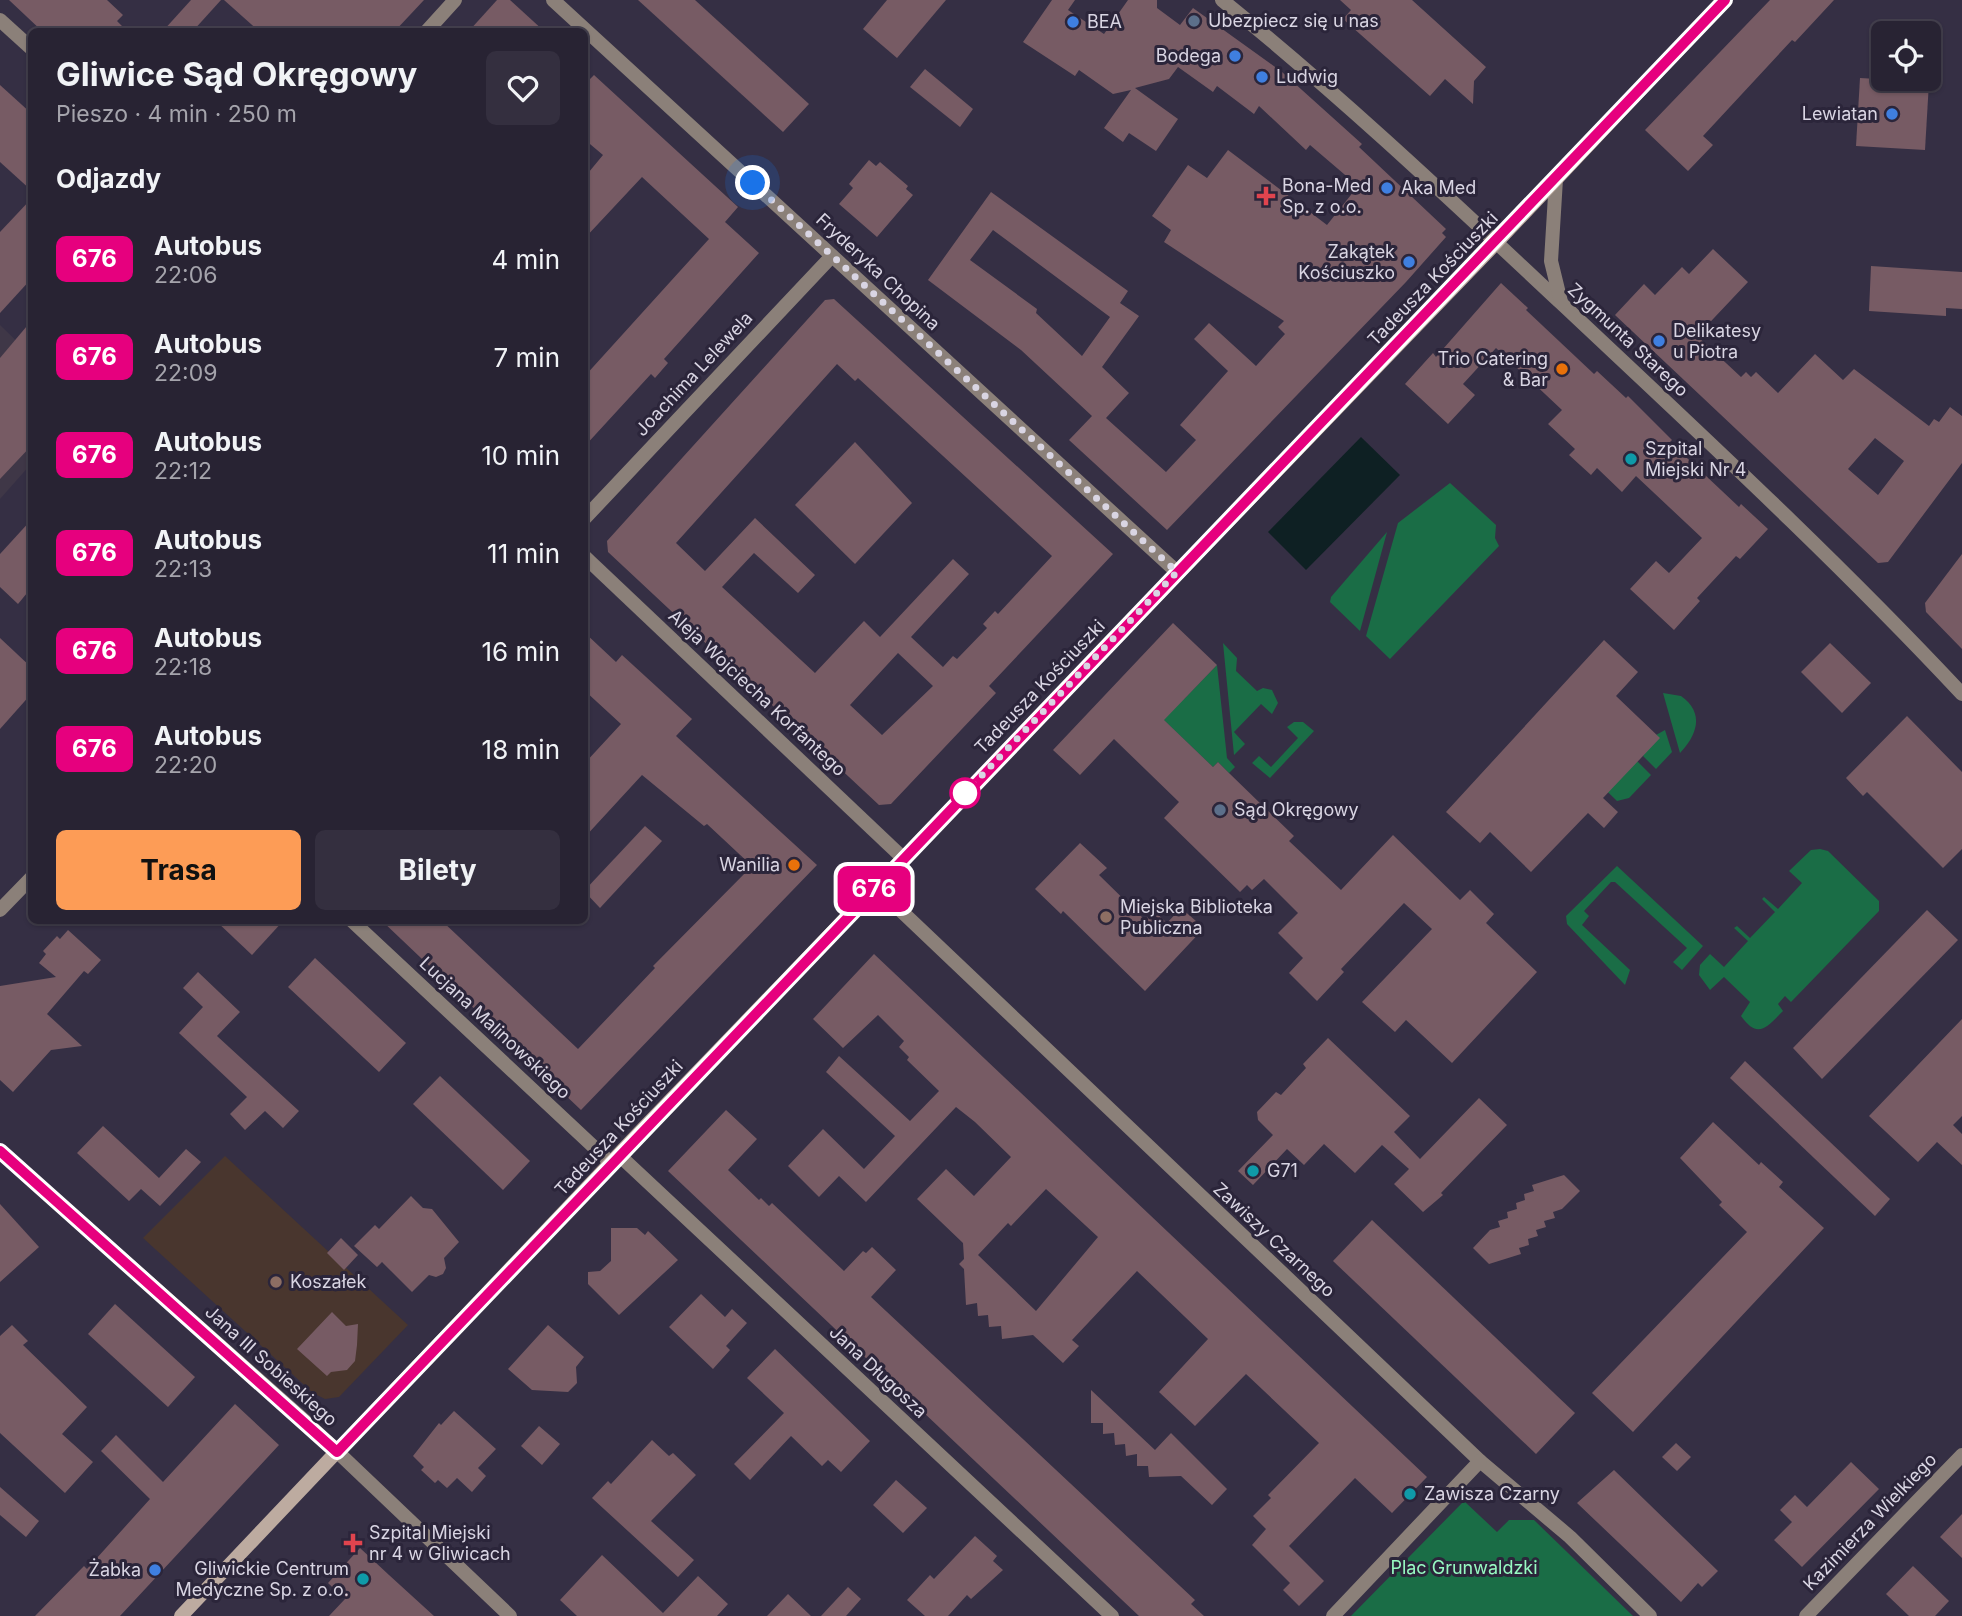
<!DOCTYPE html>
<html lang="pl">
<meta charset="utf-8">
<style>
body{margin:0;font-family:Inter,sans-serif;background:#342f3f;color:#f1f3f6;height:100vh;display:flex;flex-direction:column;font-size:26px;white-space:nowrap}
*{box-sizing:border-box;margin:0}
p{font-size:23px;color:#a5a4ac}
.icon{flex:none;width:38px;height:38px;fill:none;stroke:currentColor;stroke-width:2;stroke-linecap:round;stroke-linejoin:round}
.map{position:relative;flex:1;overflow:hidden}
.drawer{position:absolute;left:28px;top:28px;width:560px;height:896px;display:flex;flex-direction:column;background:#282333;border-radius:10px;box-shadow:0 2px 5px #0004,0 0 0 2px #44404e}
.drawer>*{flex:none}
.badge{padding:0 14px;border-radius:10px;font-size:24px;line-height:46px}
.tools{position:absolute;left:1871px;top:21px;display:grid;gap:14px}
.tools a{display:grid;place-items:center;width:70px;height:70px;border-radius:10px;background:#282333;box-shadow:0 2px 5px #0004,0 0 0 2px #44404e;font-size:35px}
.you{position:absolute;width:35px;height:35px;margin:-18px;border:5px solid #fff;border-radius:50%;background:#1a73e8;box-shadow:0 0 0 10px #1a73e833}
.map>.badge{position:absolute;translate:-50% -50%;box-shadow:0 0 0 4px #fff}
h2{padding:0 28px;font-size:26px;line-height:63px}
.round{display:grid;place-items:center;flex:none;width:74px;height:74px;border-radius:10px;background:#342f3f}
.summary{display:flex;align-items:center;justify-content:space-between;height:119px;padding:0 28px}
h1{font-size:33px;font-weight:700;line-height:52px}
.action{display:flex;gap:14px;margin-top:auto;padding:14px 28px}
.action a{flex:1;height:80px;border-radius:10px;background:#fd9c56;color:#111;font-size:28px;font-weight:700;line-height:80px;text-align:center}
.action a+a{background:#342f3f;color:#f1f3f6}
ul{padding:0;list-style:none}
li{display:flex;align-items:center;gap:21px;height:98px;padding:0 28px}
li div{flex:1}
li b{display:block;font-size:26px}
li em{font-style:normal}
li .badge{min-width:77px;font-weight:700;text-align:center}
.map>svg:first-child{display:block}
.industrial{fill:#3f3747}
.education{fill:#49362e}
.green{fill:#1a6d46}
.water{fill:#0e2023}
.building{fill:#775b64;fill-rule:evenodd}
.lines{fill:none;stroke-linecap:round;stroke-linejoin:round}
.street{stroke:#8b8079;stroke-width:14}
.secondary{stroke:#bdaba0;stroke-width:14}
.line-casing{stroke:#fff;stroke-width:16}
.line{stroke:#e6007e;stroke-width:10}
.walk{stroke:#d9d5e3;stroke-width:7;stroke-dasharray:0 12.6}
.service-dot{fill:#5c6f8a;stroke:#2b253a;stroke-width:2.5}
.shop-dot{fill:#3f7fe0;stroke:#2b253a;stroke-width:2.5}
.health-dot{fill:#e0444e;stroke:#2b253a;stroke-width:2.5}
.food-dot{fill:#e8710a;stroke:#2b253a;stroke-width:2.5}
.culture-dot{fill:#0f9aa8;stroke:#2b253a;stroke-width:2.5}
.stop-dot{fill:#fff;stroke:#e6007e;stroke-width:3.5}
.education-dot{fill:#8d6e63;stroke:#2b253a;stroke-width:2.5}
.labels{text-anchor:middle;stroke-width:6;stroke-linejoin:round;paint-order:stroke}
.poi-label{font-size:18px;fill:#d9d5e3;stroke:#2b253a;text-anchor:start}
.street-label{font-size:18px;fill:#d9d5e3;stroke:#2b253a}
.park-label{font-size:18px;fill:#97fac2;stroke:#2b253a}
</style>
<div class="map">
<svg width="1962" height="1616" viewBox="0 0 1962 1616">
<rect width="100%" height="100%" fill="#352f44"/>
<!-- industrial -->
<polygon class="industrial" points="0,325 32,356 31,464 0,499"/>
<!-- education -->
<polygon class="education" points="225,1156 408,1325 339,1397 325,1399 313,1393 143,1238"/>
<!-- green -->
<g class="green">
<polygon points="1450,483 1496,525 1495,538 1499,546 1390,659 1366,636 1398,523"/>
<polygon points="1387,532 1360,631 1330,602 1331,597"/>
<polygon points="1223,643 1237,658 1236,671 1257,691 1263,688 1272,690 1278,703 1272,714 1261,704 1234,732 1245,744 1234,755"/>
<polygon points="1217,665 1227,758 1235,767 1229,773 1218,762 1213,767 1148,705 1184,699"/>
<path d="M1663 693 1681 696C1705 713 1697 735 1680 753Z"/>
<polygon points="1294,722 1303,722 1314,731 1270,778 1252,763 1259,756 1271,767 1298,738 1287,727"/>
<polygon points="1665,730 1672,752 1656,769 1643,756 1656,735"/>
<polygon points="1637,761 1651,775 1629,798 1617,801 1583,768"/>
<path d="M1820 849 1828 851 1879 901V911L1791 1002 1785 996 1778 1004 1783 1011C1767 1027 1758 1040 1741 1016L1750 1002 1724 977 1710 990 1699 975 1700 965 1710 954 1724 967 1748 941 1734 928 1737 926 1750 938 1775 912 1762 899 1764 897 1778 909 1802 883 1789 871 1811 850Z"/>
<polygon points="1617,866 1703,946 1682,970 1673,962 1687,948 1615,882 1611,882 1584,911 1589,916 1582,925 1630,970 1625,985 1567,924 1566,916"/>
<polygon points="1464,1501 1497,1532 1509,1520 1534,1520 1633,1616 1351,1616"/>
</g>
<!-- water -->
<polygon class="water" points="1361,437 1400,475 1306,570 1268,532"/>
<!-- building -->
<g class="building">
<polygon points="9,0 107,0 123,15 117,21 128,32 43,32"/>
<polygon points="191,0 221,0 192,32 162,32"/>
<polygon points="224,0 424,0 394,32 260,32"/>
<polygon points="497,0 510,0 545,32 468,32"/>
<polygon points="638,0 695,0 809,104 783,132"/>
<polygon points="887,0 946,0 897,58 863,29"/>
<path d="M1052 0H1075L1068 10 1104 34 1128 0H1157V8L1180 25 1193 8 1282 72 1362 144 1359 147 1446 229 1442 233 1446 237 1406 282 1167 530 1069 440 1092 416 1021 350 928 280 991 192 1128 291 1120 303 1139 316 1102 367 1129 393 1106 418 1166 472 1196 440 1180 425 1228 371 1194 339 1209 323 1256 366 1285 334 1278 327 1284 321 1164 242 1171 230 1152 216 1188 165 1207 178 1228 150 1327 225 1358 186 1310 145 1306 150 1259 106 1254 114 1217 86 1213 92 1178 67 1169 79 1135 88 1178 119 1156 151 1129 133 1123 142 1104 128 1131 90 1113 94 1079 70 1075 76 1023 42ZM993 230 1110 317 1082 356 1036 313 1037 309 970 260Z"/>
<polygon points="1340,0 1412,0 1486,67 1474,81 1473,104 1445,79 1430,96 1343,19 1351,10"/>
<polygon points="1770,0 1834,0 1795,42 1792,40 1703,136 1713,145 1688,171 1645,130"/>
<polygon points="925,69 973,109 960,127 910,87"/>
<polygon points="594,75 738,207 725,222 759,253 664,359 668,363 655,378 651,374 584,447 584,377 709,239 642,177 584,239 584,178 603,155 584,139 584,85"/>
<polygon points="1860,78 1929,82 1925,150 1856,146"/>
<polygon points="0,85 32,114 32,191 0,162"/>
<polygon points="869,160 876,166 880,162 908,186 906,189 913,195 877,237 839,204 853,188 849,184"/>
<polygon points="32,198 32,278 0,313 0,232"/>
<path d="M1713 249 1748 282 1697 336 1741 377 1746 372 1751 377 1756 372 1778 393 1815 354 1843 380 1854 369 1929 426 1934 419 1939 422 1950 407 1962 416V463L1888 562 1878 563 1615 315 1644 284 1655 295 1682 267 1689 274ZM1875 438 1904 461 1878 495 1848 469Z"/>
<polygon points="1871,266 1962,272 1962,309 1946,308 1946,316 1869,311"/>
<polygon points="1501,283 1528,308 1526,310 1594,374 1597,371 1626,398 1628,396 1672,440 1670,442 1739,507 1741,504 1768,529 1740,559 1736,556 1697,598 1700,601 1674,630 1630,589 1656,561 1669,573 1702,538 1636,476 1622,492 1597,468 1591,475 1569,455 1575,449 1548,424 1562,410 1496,348 1463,384 1475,395 1448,424 1405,384 1433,353 1436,357"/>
<path d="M834 299 1113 554 989 686 996 693 891 804 879 805 608 552 607 541 825 300ZM837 364 855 381 858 378 1052 556 998 614 995 611 983 624 987 628 957 659 953 656 943 667 911 637 969 574 953 559 880 637 864 621 815 673 722 587 754 553 798 593 815 575 755 518 705 571 676 543ZM898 653 933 686 882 735 850 705Z"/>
<polygon points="32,320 32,445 0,479 0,358"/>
<polygon points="855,442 912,503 855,564 795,505"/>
<polygon points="32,519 32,587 18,604 0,587 0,554"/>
<polygon points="1962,554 1962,649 1926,612 1925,603"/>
<polygon points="1173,623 1217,665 1164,720 1213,767 1218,762 1229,773 1294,836 1289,841 1341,890 1393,835 1460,900 1470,890 1494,914 1486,923 1537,972 1452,1063 1406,1020 1395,1032 1362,1002 1432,929 1404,903 1341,969 1344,972 1317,1001 1289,973 1303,958 1278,933 1298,913 1264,879 1252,890 1247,885 1240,892 1164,818 1179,802 1114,739 1080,775 1053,750"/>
<polygon points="584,632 616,662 622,655 692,719 676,736 817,865 581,1110 381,920 441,920 578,1049 655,968 653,966 752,866 707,824 704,826 642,775 584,838 584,764 621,724 584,690"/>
<polygon points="0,638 32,668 32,693 0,729"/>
<polygon points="1604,640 1638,672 1616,696 1660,738 1603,798 1618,812 1604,828 1588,813 1531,872 1490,832 1480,843 1446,812"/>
<polygon points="1830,643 1871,683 1842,713 1801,672"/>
<polygon points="1907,716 1962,772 1962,849 1943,868 1867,792 1863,796 1846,778"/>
<polygon points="645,826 662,841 600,908 584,891"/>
<polygon points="1080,843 1107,868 1099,875 1145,920 1154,911 1167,923 1181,908 1204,928 1145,991 1063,911 1061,914 1035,889"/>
<polygon points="1927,910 1958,940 1822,1079 1793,1048"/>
<polygon points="215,920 284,920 252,955"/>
<polygon points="68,930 101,960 88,974 84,971 47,1014 82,1046 51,1050 13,1092 0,1080 0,986 56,977 39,963 46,954 43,951 57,936 60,939"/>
<path d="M874 954 1427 1477 1392 1513 1355 1478 1289 1546 1324 1581 1299 1606 1283 1590 1290 1583 1252 1545 1266 1529 1253 1516 1271 1498 1268 1495 1319 1443 1246 1374 1195 1426 1159 1392 1208 1339 1137 1271 1072 1340 1079 1346 1063 1363 1033 1335 1002 1339 1001 1326 989 1327 988 1315 978 1316 977 1303 966 1305 964 1269 959 1264 964 1259 963 1243 917 1199 946 1169 974 1196 1011 1157 975 1122 956 1107 866 1202 839 1176 819 1197 788 1166 823 1129 864 1169 895 1136 826 1072 839 1056 910 1121 939 1091 907 1060 909 1057 899 1047 904 1041 878 1015 843 1048 813 1019ZM1046 1189 1098 1237 1036 1311 978 1255 1008 1223 1011 1226Z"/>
<polygon points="315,958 406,1043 379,1072 288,987"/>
<polygon points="198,972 240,1012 217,1036 299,1111 283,1128 265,1111 245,1130 230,1114 247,1097 179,1033 203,1007 183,988"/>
<polygon points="1962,1019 1962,1116 1953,1125 1962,1134 1962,1165 1937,1142 1918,1162 1869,1116"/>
<polygon points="1328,1038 1410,1116 1394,1132 1420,1159 1479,1098 1507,1125 1441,1193 1443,1195 1423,1212 1394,1184 1409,1169 1382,1145 1355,1173 1324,1144 1304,1165 1287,1149 1253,1185 1238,1171 1273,1135 1258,1120 1257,1112 1276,1092 1281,1095 1306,1068 1303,1064"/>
<polygon points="1745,1061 1890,1199 1875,1216 1730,1078"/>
<polygon points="440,1076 530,1161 503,1190 413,1104"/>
<polygon points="726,1110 757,1139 728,1170 759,1200 761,1198 769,1206 772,1203 844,1271 863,1251 866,1253 872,1247 896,1270 871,1297 1195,1600 1191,1604 1204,1616 1139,1616 668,1171"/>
<polygon points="1713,1122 1759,1165 1761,1162 1783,1182 1779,1187 1824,1228 1633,1432 1592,1393 1747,1232 1719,1205 1722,1202 1680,1158"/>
<polygon points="103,1126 159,1178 186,1149 201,1162 160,1206 141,1189 129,1201 77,1153"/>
<polygon points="1564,1175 1580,1191 1562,1209 1553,1212 1555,1218 1544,1221 1546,1227 1536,1230 1538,1236 1528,1239 1529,1245 1519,1248 1521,1254 1489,1264 1473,1248 1490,1230 1500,1227 1498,1221 1508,1218 1507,1212 1517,1209 1516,1203 1525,1200 1524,1194 1534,1191 1532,1185"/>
<polygon points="411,1196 423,1208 432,1209 459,1242 444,1258 446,1268 443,1274 436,1277 429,1275 412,1292 382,1262 377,1267 354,1246 375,1225 379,1229"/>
<polygon points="0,1204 39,1247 0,1282"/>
<polygon points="1372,1220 1575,1413 1536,1454 1333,1261"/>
<polygon points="611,1228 637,1228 645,1235 648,1231 678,1260 619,1315 588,1284 588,1272 600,1271 611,1261"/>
<polygon points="341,1238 358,1255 344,1270 327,1253"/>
<polygon points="701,1294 725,1317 732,1309 747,1323 726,1346 730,1350 713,1369 669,1327"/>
<polygon points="115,1304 195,1377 168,1407 88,1334"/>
<polygon points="332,1312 346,1326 358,1324 357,1345 355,1361 347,1370 331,1372 327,1376 297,1349"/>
<polygon points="12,1325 28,1341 23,1345 87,1407 62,1434 93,1462 65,1493 0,1433 0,1336"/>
<polygon points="548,1325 584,1357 576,1367 577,1383 568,1392 532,1390 508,1369"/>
<polygon points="775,1349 870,1441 841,1472 828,1460 822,1466 791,1436 750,1480 734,1464 784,1413 747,1378"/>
<polygon points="1091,1390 1155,1450 1171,1433 1227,1489 1212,1505 1181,1476 1149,1477 1148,1466 1137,1466 1137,1454 1126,1456 1125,1444 1115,1445 1114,1433 1103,1434 1103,1423 1091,1423"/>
<polygon points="235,1404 279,1445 120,1616 35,1616 84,1566 87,1569 150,1499 101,1451 116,1435 163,1482"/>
<polygon points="454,1411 496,1449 478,1468 486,1476 472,1492 457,1478 447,1488 438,1480 435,1483 421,1470 424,1467 413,1456 439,1423 441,1425"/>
<polygon points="539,1426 560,1444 542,1465 521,1446"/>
<polygon points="652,1440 669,1456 673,1453 696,1475 651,1521 694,1560 678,1577 592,1498 608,1481 611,1484"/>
<polygon points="1676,1443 1691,1457 1677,1471 1662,1457"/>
<polygon points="1851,1462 1879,1489 1802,1567 1774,1540 1792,1522 1780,1510 1795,1495 1807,1507"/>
<polygon points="1614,1470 1718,1571 1702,1587 1698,1583 1681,1602 1577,1503"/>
<polygon points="896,1480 927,1508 903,1533 873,1505"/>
<polygon points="0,1487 39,1521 26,1537 0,1515"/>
<polygon points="1962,1514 1962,1558 1940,1537"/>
<polygon points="975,1536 997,1556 993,1561 1003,1570 971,1599 967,1595 948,1616 925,1616 907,1600 930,1575 934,1579"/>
<polygon points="360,1548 389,1575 434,1616 329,1616 345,1599 328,1583"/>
<polygon points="602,1555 663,1613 698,1576 728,1604 717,1616 577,1616 560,1600"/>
<polygon points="1913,1566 1949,1601 1935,1616 1909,1616 1886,1594"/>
<polygon points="848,1587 861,1599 846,1616 821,1616"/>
<polygon points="788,1594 811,1616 767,1616"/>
</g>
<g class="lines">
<!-- street -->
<g class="street">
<polyline points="553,0 1177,572"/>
<path d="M1222 0C1340 95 1451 200 1561 303 1697 431 1835 558 1962 694"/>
<polyline points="0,20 32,49"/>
<polyline points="426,32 455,0"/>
<polyline points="1556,179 1551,261 1561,302"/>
<polyline points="584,519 832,256"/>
<polyline points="584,556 903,858"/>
<polyline points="876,887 1480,1461 1570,1537 1650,1616"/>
<polyline points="0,910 32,877"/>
<polyline points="351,920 612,1164"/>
<polyline points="0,1151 305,1421 510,1616"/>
<polyline points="620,1156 1112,1616"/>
<polyline points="1333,1616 1480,1461"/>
<polyline points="1806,1616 1962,1455"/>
</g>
<!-- secondary -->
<polyline class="secondary" points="181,1616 638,1134 1496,243 1725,0"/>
</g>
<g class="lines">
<!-- line casing -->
<g class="line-casing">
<polyline id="line" points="0,1151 337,1452 1725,0"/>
</g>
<!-- line -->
<use href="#line" class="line"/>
<!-- walk -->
<polyline class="walk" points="753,183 1177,572 965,793"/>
</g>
<!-- markers -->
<g class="service-dot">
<circle cx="1194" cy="21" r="7"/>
<circle cx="1220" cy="810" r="7"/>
</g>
<g class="shop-dot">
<circle cx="1073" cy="22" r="7"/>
<circle cx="1235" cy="56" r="7"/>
<circle cx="1262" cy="77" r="7"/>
<circle cx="1892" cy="114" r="7"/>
<circle cx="1387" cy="188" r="7"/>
<circle cx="1409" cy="262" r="7"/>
<circle cx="1659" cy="341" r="7"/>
<circle cx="155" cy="1570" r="7"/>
</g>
<g class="health-dot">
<path d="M1262.5 185.5h7v7h7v7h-7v7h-7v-7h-7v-7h7z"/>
<path d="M349.5 1532.5h7v7h7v7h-7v7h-7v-7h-7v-7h7z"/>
</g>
<g class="food-dot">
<circle cx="1562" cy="369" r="7"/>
<circle cx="794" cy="865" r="7"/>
</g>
<g class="culture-dot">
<circle cx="1631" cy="459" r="7"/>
<circle cx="1253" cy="1171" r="7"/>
<circle cx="1410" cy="1494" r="7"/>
<circle cx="363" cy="1579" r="7"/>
</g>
<circle class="stop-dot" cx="965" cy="793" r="14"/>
<g class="education-dot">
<circle cx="1106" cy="917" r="7"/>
<circle cx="276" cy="1282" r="7"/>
</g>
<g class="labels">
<!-- poi labels -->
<g class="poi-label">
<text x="1208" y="27">Ubezpiecz się u nas</text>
<text x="1087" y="28">BEA</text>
<text x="1221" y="62" text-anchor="end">Bodega</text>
<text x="1276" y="83">Ludwig</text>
<text x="1878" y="120" text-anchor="end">Lewiatan</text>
<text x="1282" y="192">Bona-Med<tspan x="1282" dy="21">Sp. z o.o.</tspan></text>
<text x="1401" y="194">Aka Med</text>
<text x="1395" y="258" text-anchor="end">Zakątek<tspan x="1395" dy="21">Kościuszko</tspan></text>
<text x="1673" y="337">Delikatesy<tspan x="1673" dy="21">u Piotra</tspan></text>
<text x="1548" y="365" text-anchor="end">Trio Catering<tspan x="1548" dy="21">&amp; Bar</tspan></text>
<text x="1645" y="455">Szpital<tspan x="1645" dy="21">Miejski Nr 4</tspan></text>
<text x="1234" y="816">Sąd Okręgowy</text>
<text x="780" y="871" text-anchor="end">Wanilia</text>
<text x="1120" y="913">Miejska Biblioteka<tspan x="1120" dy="21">Publiczna</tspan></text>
<text x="1267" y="1177">G71</text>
<text x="290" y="1288">Koszałek</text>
<text x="1424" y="1500">Zawisza Czarny</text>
<text x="369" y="1539">Szpital Miejski<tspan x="369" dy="21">nr 4 w Gliwicach</tspan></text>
<text x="349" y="1575" text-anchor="end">Gliwickie Centrum<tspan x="349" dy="21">Medyczne Sp. z o.o.</tspan></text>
<text x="141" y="1576" text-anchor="end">Żabka</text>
</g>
<!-- street labels -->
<g class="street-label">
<text transform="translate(878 272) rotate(43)" y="6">Fryderyka Chopina</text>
<text transform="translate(1433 279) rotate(-46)" y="6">Tadeusza Kościuszki</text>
<text transform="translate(1628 340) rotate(43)" y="6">Zygmunta Starego</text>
<text transform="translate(694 374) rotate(-47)" y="6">Joachima Lelewela</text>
<text transform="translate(1040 687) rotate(-46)" y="6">Tadeusza Kościuszki</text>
<text transform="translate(757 693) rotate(43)" y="6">Aleja Wojciecha Korfantego</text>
<text transform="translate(495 1028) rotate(43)" y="6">Lucjana Malinowskiego</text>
<text transform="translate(619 1128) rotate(-47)" y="6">Tadeusza Kościuszki</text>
<text transform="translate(1274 1240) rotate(43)" y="6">Zawiszy Czarnego</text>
<text transform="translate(271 1366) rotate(42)" y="6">Jana III Sobieskiego</text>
<text transform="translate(878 1372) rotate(43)" y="6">Jana Długosza</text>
<text transform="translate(1870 1522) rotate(-46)" y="6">Kazimierza Wielkiego</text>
</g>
<!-- park labels -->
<g class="park-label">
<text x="1464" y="1574">Plac Grunwaldzki</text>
</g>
</g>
</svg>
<div class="tools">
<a><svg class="icon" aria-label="locate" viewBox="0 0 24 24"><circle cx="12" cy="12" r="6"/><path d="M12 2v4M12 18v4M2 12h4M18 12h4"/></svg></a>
</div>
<div class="you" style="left:753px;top:183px"></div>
<b class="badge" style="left:874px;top:889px;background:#e6007e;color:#fff">676</b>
<section class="drawer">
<div class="summary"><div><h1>Gliwice Sąd Okręgowy</h1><p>Pieszo · 4 min · 250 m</p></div><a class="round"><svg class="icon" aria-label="heart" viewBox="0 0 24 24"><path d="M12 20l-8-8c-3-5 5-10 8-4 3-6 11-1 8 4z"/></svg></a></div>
<h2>Odjazdy</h2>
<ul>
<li><span class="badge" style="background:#e6007e;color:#fff">676</span><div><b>Autobus</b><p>22:06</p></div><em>4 min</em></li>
<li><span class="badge" style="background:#e6007e;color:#fff">676</span><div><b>Autobus</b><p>22:09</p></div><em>7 min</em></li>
<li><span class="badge" style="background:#e6007e;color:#fff">676</span><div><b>Autobus</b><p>22:12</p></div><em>10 min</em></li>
<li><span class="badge" style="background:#e6007e;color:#fff">676</span><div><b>Autobus</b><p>22:13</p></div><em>11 min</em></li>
<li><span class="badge" style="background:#e6007e;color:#fff">676</span><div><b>Autobus</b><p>22:18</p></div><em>16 min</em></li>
<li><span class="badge" style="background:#e6007e;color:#fff">676</span><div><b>Autobus</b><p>22:20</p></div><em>18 min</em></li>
</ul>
<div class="action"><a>Trasa</a><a>Bilety</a></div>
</section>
</div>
